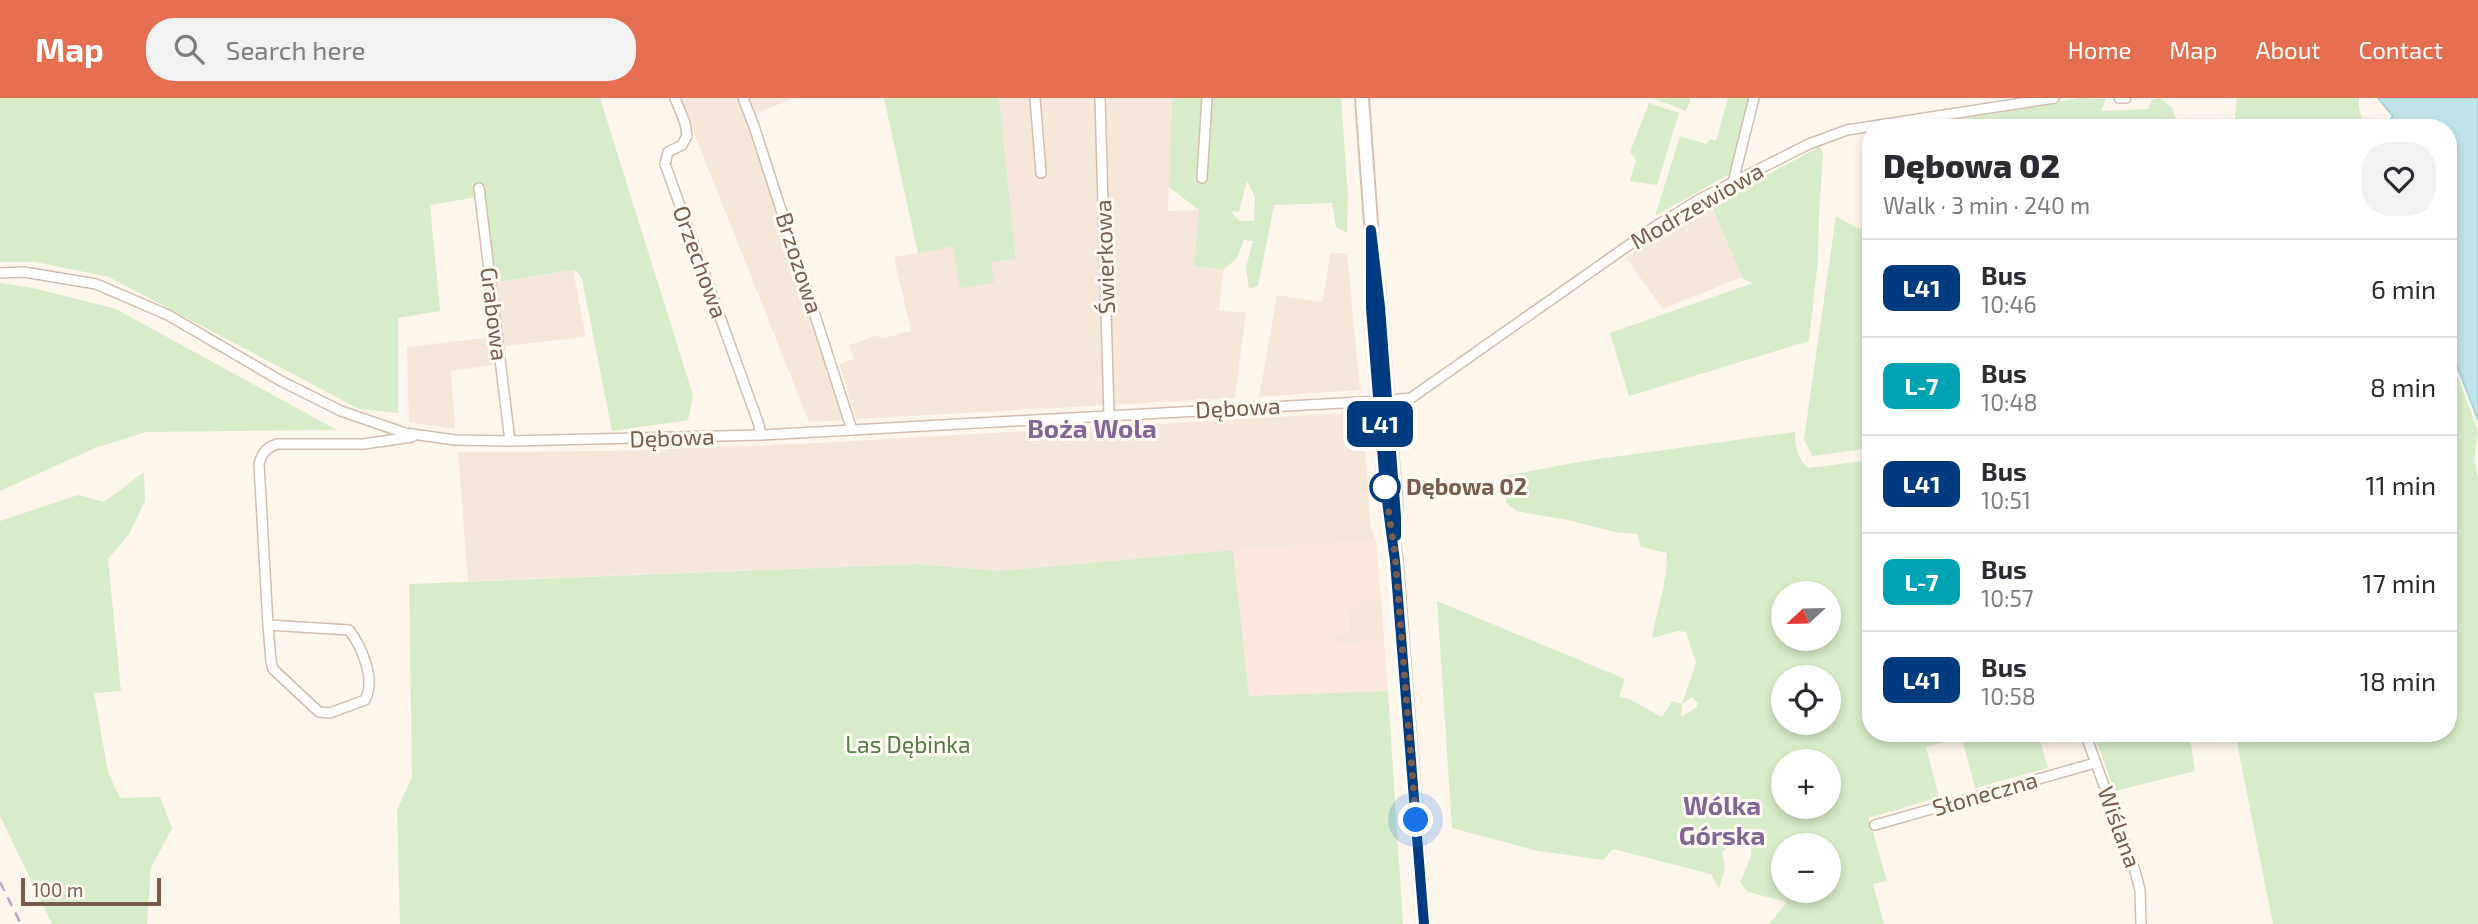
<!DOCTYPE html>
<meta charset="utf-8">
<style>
body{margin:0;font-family:"Exo 2",sans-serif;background:#f2f2f3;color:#2b2b33;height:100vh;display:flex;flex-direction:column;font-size:26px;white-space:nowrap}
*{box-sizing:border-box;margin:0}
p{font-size:23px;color:#7c7c81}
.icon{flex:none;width:38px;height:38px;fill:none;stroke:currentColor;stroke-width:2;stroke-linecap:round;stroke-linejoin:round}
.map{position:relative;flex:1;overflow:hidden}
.panel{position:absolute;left:1862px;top:21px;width:595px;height:623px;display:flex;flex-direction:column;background:#fff;border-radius:28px;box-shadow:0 4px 10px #0003}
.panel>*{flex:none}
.badge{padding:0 14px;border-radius:10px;font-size:24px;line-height:46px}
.needle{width:46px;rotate:248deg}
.tools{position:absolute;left:1771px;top:483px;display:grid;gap:14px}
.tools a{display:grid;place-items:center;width:70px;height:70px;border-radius:50%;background:#fff;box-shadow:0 4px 10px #0003;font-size:35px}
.scale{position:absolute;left:21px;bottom:18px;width:140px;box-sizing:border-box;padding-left:7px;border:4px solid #7a5c4d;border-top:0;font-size:19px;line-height:24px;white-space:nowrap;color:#7a5c4d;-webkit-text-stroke:5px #fffaf3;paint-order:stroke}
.you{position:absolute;width:35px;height:35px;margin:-18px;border:5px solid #fff;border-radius:50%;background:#1a73e8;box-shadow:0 0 0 10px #1a73e833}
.map>.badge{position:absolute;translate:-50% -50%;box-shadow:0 0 0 4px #fff}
.round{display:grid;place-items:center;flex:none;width:74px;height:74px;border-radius:28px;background:#f2f2f3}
.summary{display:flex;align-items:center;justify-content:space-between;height:119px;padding:0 21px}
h1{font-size:33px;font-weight:800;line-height:52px}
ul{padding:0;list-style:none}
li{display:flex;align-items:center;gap:21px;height:98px;padding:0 21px;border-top:2px solid #e1e1e2}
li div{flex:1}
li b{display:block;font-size:26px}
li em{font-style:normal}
li .badge{min-width:77px;font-weight:700;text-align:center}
header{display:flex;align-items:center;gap:42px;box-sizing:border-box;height:98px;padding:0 35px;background:#e76f51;color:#fff}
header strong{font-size:33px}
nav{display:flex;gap:38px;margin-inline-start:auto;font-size:24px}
.search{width:490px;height:63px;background:#f2f2f3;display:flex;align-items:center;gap:18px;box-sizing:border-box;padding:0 24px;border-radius:28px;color:#7c7c81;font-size:26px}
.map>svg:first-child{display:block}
.residential{fill:#f5e8da}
.commercial{fill:#fde8e0}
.green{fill:#d8ecc9;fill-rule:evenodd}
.water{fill:#bfe3e8;stroke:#a5d3da;stroke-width:2}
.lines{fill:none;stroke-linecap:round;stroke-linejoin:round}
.minor-casing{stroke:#d1beb0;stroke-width:12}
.secondary-casing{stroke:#d6c0b0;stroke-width:16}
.minor{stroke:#fff;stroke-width:9}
.secondary{stroke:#fff;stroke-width:12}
.rail{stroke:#b9a8c9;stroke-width:2.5;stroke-dasharray:10 7;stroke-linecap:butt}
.line-casing{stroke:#fff;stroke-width:16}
.line{stroke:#003b80;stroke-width:10}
.walk{stroke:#7a5c4d;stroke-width:7;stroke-dasharray:0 12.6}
.stop-dot{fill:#fff;stroke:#003b80;stroke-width:3.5}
.labels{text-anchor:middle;stroke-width:6;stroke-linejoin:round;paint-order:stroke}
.street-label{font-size:23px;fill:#7a5c4d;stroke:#fffaf3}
.stop-label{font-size:23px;font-weight:bold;fill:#7a5c4d;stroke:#fffaf3;text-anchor:start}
.park-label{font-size:23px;fill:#537a41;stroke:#fffaf3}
.quarter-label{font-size:26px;font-weight:bold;fill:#846695;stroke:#fffaf3}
</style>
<header>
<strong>Map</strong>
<div class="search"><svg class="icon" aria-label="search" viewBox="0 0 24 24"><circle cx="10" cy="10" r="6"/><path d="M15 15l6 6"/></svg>Search here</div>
<nav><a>Home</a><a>Map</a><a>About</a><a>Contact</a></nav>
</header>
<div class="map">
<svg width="2478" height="826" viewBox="0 0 2478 826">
<rect width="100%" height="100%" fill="#fdf6ec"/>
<!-- residential -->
<g class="residential">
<polygon points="680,0 795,0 747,19 848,322 809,324"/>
<polygon points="999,0 1172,0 1168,113 1199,112 1194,168 1223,172 1219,213 1246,214 1235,300 856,321 839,266 854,261 849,247 879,237 881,241 911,233 894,159 953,148 961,190 991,164 1016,161"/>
<polygon points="1711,107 1742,179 1663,211 1626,160 1672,129"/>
<polygon points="1331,155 1347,155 1360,292 1259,299 1277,197 1322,204"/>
<polygon points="573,172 586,239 493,249 493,267 451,273 455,331 409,324 407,249 501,238 492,185"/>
<polygon points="1362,314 1371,429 1376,443 1233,452 999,473 919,466 468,483 458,354 610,353 818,345"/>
<polygon points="1381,500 1384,542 1336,546 1335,536 1349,535 1348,510 1359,502"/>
</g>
<!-- commercial -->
<polygon class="commercial" points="1376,443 1381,500 1359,502 1359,508 1348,510 1349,535 1335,537 1336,546 1384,542 1388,593 1249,599 1233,452"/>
<!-- green -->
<g class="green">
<polygon points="0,0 600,0 693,297 688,322 612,333 582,181 578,174 573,172 492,185 484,98 430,107 440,213 398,220 398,315 359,311 109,179 35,164 0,164"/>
<polygon points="884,0 999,0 1016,161 991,164 994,185 960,190 953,148 918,156"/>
<path d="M1172 0H1341L1348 98 1347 135 1336 129 1332 105 1274 107 1258 188 1249 191 1246 169 1253 143 1244 142 1237 160 1223 172 1194 168 1199 112 1169 89ZM1247 83 1255 99 1254 123H1239L1231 113 1239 114Z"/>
<polygon points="1653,0 1691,0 1686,13"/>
<polygon points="1728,0 1754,0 1735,73 1655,118 1680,38 1706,46 1710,41 1716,43"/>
<polygon points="2079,0 2106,1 2101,13 2148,11 2152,2 2160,0 2172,10 2179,30 1920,29"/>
<polygon points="2237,0 2359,0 2359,10 2364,30 2234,30"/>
<polygon points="1649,5 1679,15 1657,87 1630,83 1636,62 1630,54"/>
<polygon points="1819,49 1823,55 1819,114 1818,162 1809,243 1629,298 1610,235 1753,185 1743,181 1711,107"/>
<polygon points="1836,118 1857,130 1871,130 1871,350 1812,358 1804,341"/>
<polygon points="0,185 33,190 116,211 337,332 146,334 95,350 0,393"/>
<polygon points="2448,261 2460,284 2478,334 2474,362 2478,379 2478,826 2273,826 2235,635 2448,635"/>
<polygon points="1403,308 1409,319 1410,332 1405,330 1403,321 1397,322 1395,325 1397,312"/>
<path d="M1795 334C1795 350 1797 359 1808 370L1871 362V635H1954L1956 639 1963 635H2038L2048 670 1975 690 1962 640 1926 649 1939 699 1869 720 1887 783 1873 786 1884 826H1769L1787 804 1748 794 1740 784 1751 758V743L1734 742 1722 755 1725 770 1719 791 1711 776 1613 751 1603 762 1538 753 1452 730 1437 503 1625 581 1619 599 1629 601 1662 619 1672 603 1682 606 1696 565 1686 534 1678 533 1652 540C1657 511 1667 485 1667 455L1641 449 1637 436 1615 434 1568 422 1516 413 1506 404 1504 378 1584 363ZM1783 495H1829V541H1783ZM1783 579H1829V625H1783ZM1692 599 1698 605 1697 609 1681 619 1682 606ZM1783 663H1829V709H1783ZM1783 747H1829V793H1783Z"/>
<polygon points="144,374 145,403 129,436 108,461 121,593 94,595 108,674 120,700 160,699 172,730 151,770 147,826 52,826 0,718 0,423 78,397 104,404"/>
<polygon points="1233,452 1249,598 1388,593 1403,826 400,826 397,712 412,679 409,486 919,466 999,473"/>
<polygon points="2093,635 2189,635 2195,673 2115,693"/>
</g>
<!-- water -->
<polygon class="water" points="2378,0 2478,0 2478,322 2448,244 2448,30 2384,30 2393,18"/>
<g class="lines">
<!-- minor casing -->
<g class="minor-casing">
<g id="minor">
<polyline points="675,0 685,25 687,38 682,47 668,54 665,66 759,327 761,337"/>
<polyline points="743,0 754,28 852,332"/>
<polyline points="1035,0 1041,75"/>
<polyline points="1100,0 1109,318"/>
<polyline points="2119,0 2126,0"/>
<polyline points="1202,80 1207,0"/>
<polyline points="1733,84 1754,0"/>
<polyline points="479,90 510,343"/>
<polyline points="0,175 24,174 96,186 168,217 281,283 341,313 405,335 455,342 510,343 761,337 1379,303 1411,300 1656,128 1698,102 1809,46 1847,32 2054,0"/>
<path d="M268 527 271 563 273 571 319 614 330 615 365 602C376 582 362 549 349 532L268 527 259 366C262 355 266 350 277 346H364L412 339"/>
<polyline points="2085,635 2135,773 2140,792 2141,826"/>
<polyline points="1875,727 2095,665"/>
</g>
</g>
<!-- secondary casing -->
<g class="secondary-casing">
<g id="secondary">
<polyline points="1362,0 1372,139"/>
<polyline points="1371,132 1371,210 1385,388 1396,463 1424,826"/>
<polyline points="1378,185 1396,411"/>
</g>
</g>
<!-- minor -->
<use href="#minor" class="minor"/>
<!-- secondary -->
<use href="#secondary" class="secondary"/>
<!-- rail -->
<polyline class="rail" points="0,784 21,826"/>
</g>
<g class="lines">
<!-- line casing -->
<g class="line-casing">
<polyline id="line" points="1396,438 1396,419 1380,209 1371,132 1371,210 1385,388 1395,463 1424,826"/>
</g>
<!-- line -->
<use href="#line" class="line"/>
<!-- walk -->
<polyline class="walk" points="1385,389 1395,457 1416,722"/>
</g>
<!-- markers -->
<circle class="stop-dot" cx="1385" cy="389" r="14"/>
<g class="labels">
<!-- street labels -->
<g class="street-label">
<text transform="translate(1697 108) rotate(-30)" y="8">Modrzewiowa</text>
<text transform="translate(1105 159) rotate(-92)" y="8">Świerkowa</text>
<text transform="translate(700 164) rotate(70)" y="8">Orzechowa</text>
<text transform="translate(799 165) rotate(72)" y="8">Brzozowa</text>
<text transform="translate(494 216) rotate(83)" y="8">Grabowa</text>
<text transform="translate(1238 310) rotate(-3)" y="8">Dębowa</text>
<text transform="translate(672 340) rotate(-2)" y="8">Dębowa</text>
<text transform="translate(1985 696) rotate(-16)" y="8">Słoneczna</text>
<text transform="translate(2119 729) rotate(70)" y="8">Wiślana</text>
</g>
<!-- stop labels -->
<g class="stop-label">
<text x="1406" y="397">Dębowa 02</text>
</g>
<!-- park labels -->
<g class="park-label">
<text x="908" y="655">Las Dębinka</text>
</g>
<!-- quarter labels -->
<g class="quarter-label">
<text x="1092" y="340">Boża Wola</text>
<text x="1722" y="717">Wólka<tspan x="1722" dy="30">Górska</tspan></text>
</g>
</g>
</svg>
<div class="tools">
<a><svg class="needle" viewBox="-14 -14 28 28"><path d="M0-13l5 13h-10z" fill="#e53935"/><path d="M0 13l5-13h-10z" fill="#7c7c81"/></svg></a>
<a><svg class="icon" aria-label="locate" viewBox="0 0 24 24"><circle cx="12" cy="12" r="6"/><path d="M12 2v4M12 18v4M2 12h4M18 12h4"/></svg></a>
<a>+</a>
<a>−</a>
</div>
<div class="scale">100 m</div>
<div class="you" style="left:1416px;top:722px"></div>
<b class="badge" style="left:1380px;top:326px;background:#003b80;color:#fff">L41</b>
<section class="panel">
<div class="summary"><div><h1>Dębowa 02</h1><p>Walk · 3 min · 240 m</p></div><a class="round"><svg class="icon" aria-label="heart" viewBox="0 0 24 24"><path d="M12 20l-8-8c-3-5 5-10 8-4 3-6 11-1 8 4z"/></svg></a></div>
<ul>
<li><span class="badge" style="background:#003b80;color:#fff">L41</span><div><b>Bus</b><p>10:46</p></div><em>6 min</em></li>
<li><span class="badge" style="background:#00a3b4;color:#fff">L-7</span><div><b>Bus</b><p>10:48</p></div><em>8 min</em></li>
<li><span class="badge" style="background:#003b80;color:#fff">L41</span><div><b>Bus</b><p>10:51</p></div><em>11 min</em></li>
<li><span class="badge" style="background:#00a3b4;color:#fff">L-7</span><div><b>Bus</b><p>10:57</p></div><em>17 min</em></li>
<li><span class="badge" style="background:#003b80;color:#fff">L41</span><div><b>Bus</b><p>10:58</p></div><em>18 min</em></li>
</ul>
</section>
</div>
